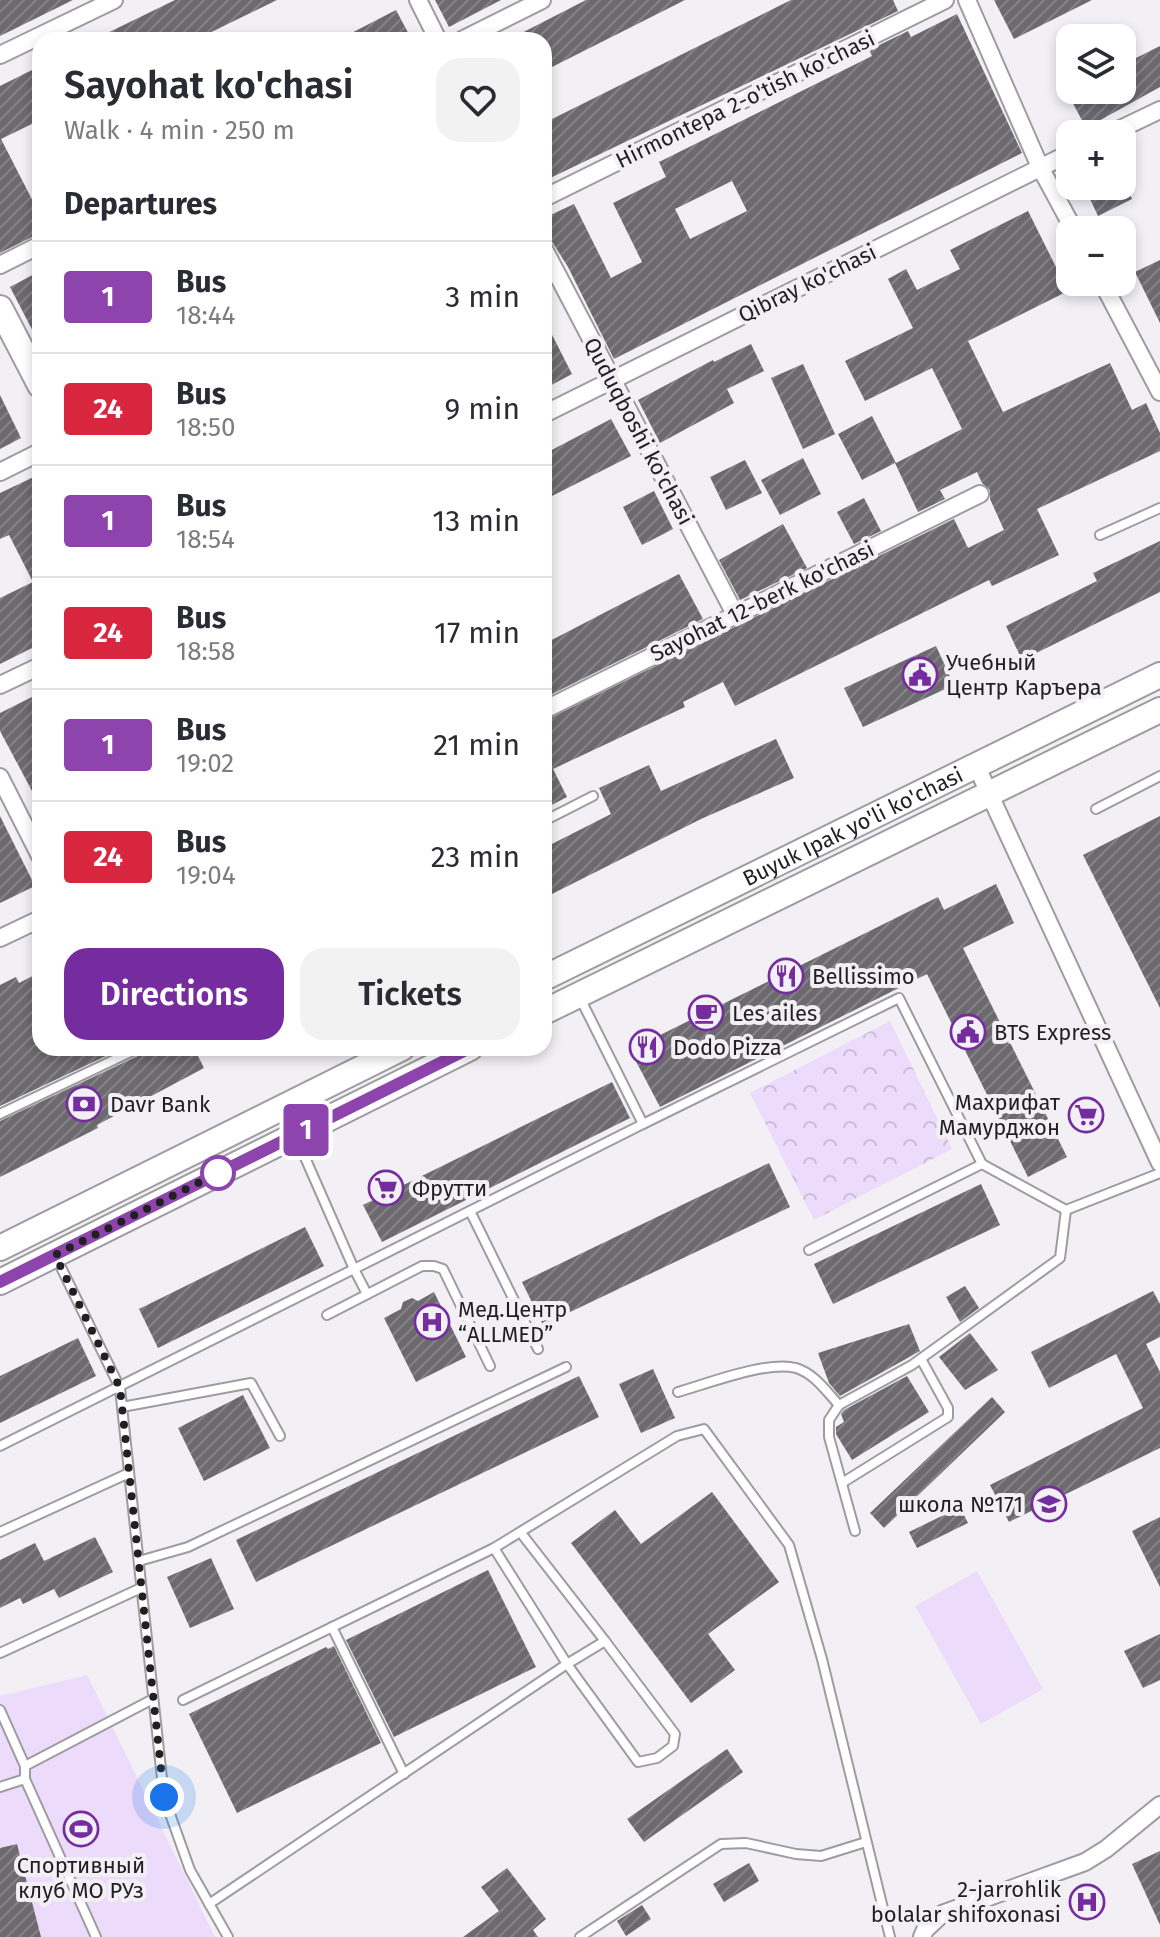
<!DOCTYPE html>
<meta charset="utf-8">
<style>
body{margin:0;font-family:"Fira Sans",sans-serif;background:#f2f2f3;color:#2b2b33;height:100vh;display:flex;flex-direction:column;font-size:30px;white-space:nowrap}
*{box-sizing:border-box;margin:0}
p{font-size:26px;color:#7c7c81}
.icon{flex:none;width:44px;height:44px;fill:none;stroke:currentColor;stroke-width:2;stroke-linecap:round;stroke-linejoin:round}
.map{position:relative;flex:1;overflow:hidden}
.details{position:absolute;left:32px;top:32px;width:520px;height:1024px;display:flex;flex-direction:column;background:#fff;border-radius:24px;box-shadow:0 4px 12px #0003}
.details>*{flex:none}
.badge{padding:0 16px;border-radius:6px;font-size:28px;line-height:52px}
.tools{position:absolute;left:1056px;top:24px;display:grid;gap:16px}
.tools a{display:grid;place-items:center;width:80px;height:80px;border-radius:16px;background:#fff;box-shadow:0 4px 12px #0003;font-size:40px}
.you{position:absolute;width:40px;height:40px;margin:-20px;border:6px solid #fff;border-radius:50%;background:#1a73e8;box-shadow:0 0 0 12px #1a73e833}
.map>.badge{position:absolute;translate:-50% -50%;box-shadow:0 0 0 4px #fff}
h2{padding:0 32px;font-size:30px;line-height:72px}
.round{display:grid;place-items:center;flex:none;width:84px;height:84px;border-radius:24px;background:#f2f2f3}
.head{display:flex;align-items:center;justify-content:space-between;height:136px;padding:0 32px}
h1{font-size:38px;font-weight:600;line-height:60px}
.cta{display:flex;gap:16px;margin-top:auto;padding:16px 32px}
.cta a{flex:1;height:92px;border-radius:24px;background:#752c9f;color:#fff;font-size:32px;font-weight:600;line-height:92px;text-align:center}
.cta a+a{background:#f2f2f3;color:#2b2b33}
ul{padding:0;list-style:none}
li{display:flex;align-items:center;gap:24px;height:112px;padding:0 32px;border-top:2px solid #e1e1e2}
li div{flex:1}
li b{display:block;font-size:30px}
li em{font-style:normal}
li .badge{min-width:88px;font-weight:700;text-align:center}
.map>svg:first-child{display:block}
.forest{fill:url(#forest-crowns)}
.garden{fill:#eddbfc}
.building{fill:url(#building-hatch);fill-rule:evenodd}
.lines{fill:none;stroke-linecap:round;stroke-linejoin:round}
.lane-casing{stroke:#9e9ca0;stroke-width:12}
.street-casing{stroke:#9e9ca0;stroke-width:20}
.secondary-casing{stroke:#9e9ca0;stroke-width:28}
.lane{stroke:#fff;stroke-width:8}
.street{stroke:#fff;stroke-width:16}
.secondary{stroke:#fff;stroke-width:24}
.line-casing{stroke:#fff;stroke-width:18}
.line{stroke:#8e44ad;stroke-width:12}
.walk{stroke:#201f21;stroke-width:8;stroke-dasharray:0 14.4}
.stop-dot{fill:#fff;stroke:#8e44ad;stroke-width:4}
.labels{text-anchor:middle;stroke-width:8;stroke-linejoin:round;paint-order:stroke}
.street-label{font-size:22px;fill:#201f21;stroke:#f2f0f4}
.poi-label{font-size:22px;fill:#201f21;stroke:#f2f0f4;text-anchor:start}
</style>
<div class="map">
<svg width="1160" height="1937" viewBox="0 0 1160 1937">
<defs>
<pattern id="forest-crowns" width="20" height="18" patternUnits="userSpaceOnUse" patternTransform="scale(2)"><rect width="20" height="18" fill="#eddbfc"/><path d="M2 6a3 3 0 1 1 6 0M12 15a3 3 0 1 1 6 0" fill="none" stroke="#cbbcd8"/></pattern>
<pattern id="building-hatch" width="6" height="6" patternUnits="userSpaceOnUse" patternTransform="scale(2)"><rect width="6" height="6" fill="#6c6a6e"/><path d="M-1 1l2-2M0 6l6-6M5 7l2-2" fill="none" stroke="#848385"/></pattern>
</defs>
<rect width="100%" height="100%" fill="#f2f0f4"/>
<!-- forest -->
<polygon class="forest" points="890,1021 952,1149 814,1220 750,1093"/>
<!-- garden -->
<g class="garden">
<polygon points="977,1571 1043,1689 981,1724 915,1606"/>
<polygon points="87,1675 215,1937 0,1937 0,1696"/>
</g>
<!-- building -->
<g class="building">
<polygon points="0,0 73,0 0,36"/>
<polygon points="175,0 277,0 195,40 93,40"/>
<polygon points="435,0 501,0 449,27"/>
<polygon points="586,0 685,0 544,71 544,40 508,40"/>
<polygon points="791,0 893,0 898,11 544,181 544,123"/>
<polygon points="994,0 1092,0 1014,39"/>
<polygon points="396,10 412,40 338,40"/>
<path d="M957 14 1022 153 614 359 568 267 544 229V218L574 204 611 278 642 262 613 203 666 177 659 162 872 56 869 50 908 31 911 37ZM732 181 747 211 690 239 675 209Z"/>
<polygon points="1160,46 1160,87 1086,128 1066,90 1122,90 1122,65"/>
<polygon points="40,66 40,120 1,139 40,215 40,233 0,253 0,86"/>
<polygon points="1084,186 1126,186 1132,199 1098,216"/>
<polygon points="1028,211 1068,291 968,341 1003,412 1110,363 1132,410 1146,403 1160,433 1160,451 1037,509 1059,555 992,586 989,580 735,706 723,682 683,702 685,707 553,769 567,797 544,809 544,721 954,519 968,548 1004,530 990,499 990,490 982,483 977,472 940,490 945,499 918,512 895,463 862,480 838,434 872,416 896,463 962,429 932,368 865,401 845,361 913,328 888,279 906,269 917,290 960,269 950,250"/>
<polygon points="1160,260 1160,323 1135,272"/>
<polygon points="40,271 40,345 10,287"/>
<polygon points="544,319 572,374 544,389"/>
<polygon points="751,344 764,371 727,389 734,403 660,443 638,400 713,360 714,362"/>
<polygon points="803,364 835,434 803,449 771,378"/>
<polygon points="0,395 21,438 0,449"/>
<polygon points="611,419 631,456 544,500 544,454"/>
<polygon points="803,458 821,494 780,515 761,480"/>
<polygon points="745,460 762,493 726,510 710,477"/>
<polygon points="40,474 40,644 0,664 0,598 33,582 9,535 0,539 0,493"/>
<polygon points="654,491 673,529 642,545 623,507"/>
<polygon points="864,498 881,531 854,544 837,512"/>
<polygon points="783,524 807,568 740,600 719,560"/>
<polygon points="1160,541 1160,592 1022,660 1006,626 1097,581 1093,573"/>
<polygon points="679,574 703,619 544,698 544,644"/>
<polygon points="936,646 954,685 863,727 844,688"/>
<polygon points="40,693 40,806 0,731 0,713"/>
<polygon points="776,739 794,778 701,819 544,898 544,848 611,814 599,788 649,765 661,791"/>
<polygon points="0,816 35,886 0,903"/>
<polygon points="1160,816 1160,1008 1083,855"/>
<polygon points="996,884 1014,923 963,948 1067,1157 1028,1177 927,974 660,1107 630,1050 938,897 944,910"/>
<polygon points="40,972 40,1048 123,1048 0,1106 0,985 16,977 19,983"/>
<polygon points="146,1048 194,1048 204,1068 97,1125 98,1128 0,1177 0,1121 142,1054"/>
<polygon points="612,1082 630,1118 382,1242 363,1205"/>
<polygon points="769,1163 790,1207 543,1325 522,1282"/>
<polygon points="981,1184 1000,1225 833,1304 814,1264"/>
<polygon points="305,1227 324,1266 158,1348 139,1309"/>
<polygon points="965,1286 979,1308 960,1322 946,1297"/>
<polygon points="1153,1291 1160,1304 1160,1337 1146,1344 1160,1372 1160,1448 1009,1522 990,1485 1143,1408 1116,1354 1049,1388 1031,1352"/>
<polygon points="434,1292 466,1357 416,1382 384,1318 401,1309 403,1302 412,1298 418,1301"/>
<polygon points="909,1324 920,1351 840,1396 829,1383 818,1353"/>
<polygon points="970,1333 998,1370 965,1390 939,1357"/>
<polygon points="78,1338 96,1376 0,1423 0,1376"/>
<polygon points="653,1369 675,1418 641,1433 619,1384"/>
<polygon points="579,1376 599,1417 256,1582 236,1540"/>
<polygon points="907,1376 929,1412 852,1460 836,1434 836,1427 844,1422 841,1414 844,1410"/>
<polygon points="243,1395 270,1448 204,1481 178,1428"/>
<polygon points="992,1397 1005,1412 884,1528 870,1513"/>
<polygon points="712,1492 779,1582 708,1634 735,1670 691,1703 571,1543 615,1510 641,1544"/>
<polygon points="960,1507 968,1523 917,1548 909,1532"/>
<polygon points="1160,1517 1160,1587 1132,1531"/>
<polygon points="95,1537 113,1572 59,1598 54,1589 23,1604 20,1598 0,1608 0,1560 35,1543 44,1561"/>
<polygon points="211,1558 234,1609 190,1628 167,1577"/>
<polygon points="488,1570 536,1667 394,1737 346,1640"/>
<polygon points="1160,1634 1160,1680 1143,1688 1124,1651"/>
<polygon points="334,1646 381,1743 237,1813 189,1714 326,1647 328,1649"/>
<polygon points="727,1749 743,1772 644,1842 627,1819"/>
<polygon points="17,1844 41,1937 0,1937 0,1848"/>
<polygon points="1160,1851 1160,1925 1132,1864"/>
<polygon points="749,1863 759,1881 724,1902 713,1884"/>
<polygon points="507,1868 546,1919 533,1930 538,1937 463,1937 499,1911 481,1887"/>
<polygon points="642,1905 651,1919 626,1936 617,1921"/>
</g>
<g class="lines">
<!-- lane casing -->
<g class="lane-casing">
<g id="lane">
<polyline points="1100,535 1160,508"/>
<polyline points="1096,809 1160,776"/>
<polyline points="544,821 593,796"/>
<polyline points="579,996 643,1124 899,998 982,1164 1066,1210 1160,1173"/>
<polyline points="0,1114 139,1048"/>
<polyline points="296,1137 354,1269 643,1124"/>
<polyline points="470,1211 538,1349"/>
<polyline points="809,1250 982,1164"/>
<polyline points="55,1255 120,1388 164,1797 190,1870 228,1937"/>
<polyline points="327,1315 422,1266 434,1266 443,1269 490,1366"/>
<path d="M678 1392C706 1384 768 1360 796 1368 815 1374 826 1391 839 1405"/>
<polyline points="122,1407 251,1383 280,1436"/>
<polyline points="0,1446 354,1269 367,1294"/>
<polyline points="842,1483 948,1417 948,1408 921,1359"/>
<polyline points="855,1531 829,1437 829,1420 839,1405 912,1365 1060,1258 1066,1210"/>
<polyline points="0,1532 129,1473"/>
<polyline points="521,1533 605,1641"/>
<polyline points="139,1561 188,1547 566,1367"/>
<polyline points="332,1627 404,1774"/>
<polyline points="0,1653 141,1588"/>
<polyline points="183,1700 494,1548"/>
<polyline points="0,1710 25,1766"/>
<polyline points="0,1787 25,1779"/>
<polyline points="209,1904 567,1664 638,1762 657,1758 673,1746 675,1734 605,1641 567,1664 494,1548 677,1436 704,1429 789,1545 822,1659 890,1937"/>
<polyline points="96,1937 25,1779 25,1766 153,1699"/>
<polyline points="580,1937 721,1844 746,1843 796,1854 821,1856 866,1842"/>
</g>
</g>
<!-- street casing -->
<g class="street-casing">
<g id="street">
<polyline points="418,0 438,40"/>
<polyline points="967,0 1040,167 1074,230"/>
<polyline points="462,40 542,0"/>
<polyline points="0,55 114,0"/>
<polyline points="1110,134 1160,110"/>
<polyline points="544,198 945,0"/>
<polyline points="544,249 735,614"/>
<polyline points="0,265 40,245"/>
<polyline points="1102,282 1160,392"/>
<polyline points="544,414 1070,153"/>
<polyline points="0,472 40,452"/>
<polyline points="0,685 40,666"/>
<polyline points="544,710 980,494"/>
<polyline points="976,765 1160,1163"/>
<polyline points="0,777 40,856"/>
<polyline points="0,938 40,919"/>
<polyline points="922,1937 925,1930 942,1914 1085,1862 1106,1849 1160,1805"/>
</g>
</g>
<!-- secondary casing -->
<g class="secondary-casing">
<g id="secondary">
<polyline points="0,308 40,385"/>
<path id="s1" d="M544 978 1160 675"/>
<polyline points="544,1012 1160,710"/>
<polyline points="0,1248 402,1048"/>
<polyline points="0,1282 470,1048"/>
</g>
</g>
<!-- lane -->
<use href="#lane" class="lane"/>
<!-- street -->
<use href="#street" class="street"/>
<!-- secondary -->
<use href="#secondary" class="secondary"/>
</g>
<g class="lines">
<!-- line casing -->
<g class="line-casing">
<polyline id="line" points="0,1282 470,1048"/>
</g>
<!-- line -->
<use href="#line" class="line"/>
<!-- walk -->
<polyline class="walk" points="164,1797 120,1388 55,1255 230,1167 218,1173"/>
</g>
<!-- icons -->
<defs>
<g id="civic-ring" transform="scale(1.8)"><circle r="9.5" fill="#f2f0f4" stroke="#752c9f" stroke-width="1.5"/><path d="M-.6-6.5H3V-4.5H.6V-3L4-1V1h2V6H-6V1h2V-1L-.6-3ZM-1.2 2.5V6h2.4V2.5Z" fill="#752c9f"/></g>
<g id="restaurant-ring" transform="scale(1.8)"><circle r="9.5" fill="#f2f0f4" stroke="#752c9f" stroke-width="1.5"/><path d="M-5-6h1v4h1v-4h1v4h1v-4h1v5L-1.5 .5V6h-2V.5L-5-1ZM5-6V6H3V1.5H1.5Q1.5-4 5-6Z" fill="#752c9f"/></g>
<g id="cafe-ring" transform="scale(1.8)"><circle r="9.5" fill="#f2f0f4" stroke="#752c9f" stroke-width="1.5"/><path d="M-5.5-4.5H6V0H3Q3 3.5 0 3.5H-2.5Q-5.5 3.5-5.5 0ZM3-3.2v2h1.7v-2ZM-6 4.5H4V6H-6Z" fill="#752c9f"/></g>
<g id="bank-ring" transform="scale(1.8)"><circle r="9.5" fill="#f2f0f4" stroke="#752c9f" stroke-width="1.5"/><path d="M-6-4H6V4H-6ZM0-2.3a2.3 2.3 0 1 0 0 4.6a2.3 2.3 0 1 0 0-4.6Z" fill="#752c9f"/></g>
<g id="supermarket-ring" transform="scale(1.8)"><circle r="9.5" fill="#f2f0f4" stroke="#752c9f" stroke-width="1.5"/><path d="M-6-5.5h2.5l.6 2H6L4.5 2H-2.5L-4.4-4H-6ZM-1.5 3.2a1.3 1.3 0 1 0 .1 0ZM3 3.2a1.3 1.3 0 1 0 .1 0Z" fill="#752c9f"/></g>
<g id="hospital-ring" transform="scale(1.8)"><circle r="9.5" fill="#f2f0f4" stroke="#752c9f" stroke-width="1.5"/><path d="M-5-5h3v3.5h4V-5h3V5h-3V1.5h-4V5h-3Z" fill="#752c9f"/></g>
<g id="school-ring" transform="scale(1.8)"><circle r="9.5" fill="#f2f0f4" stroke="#752c9f" stroke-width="1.5"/><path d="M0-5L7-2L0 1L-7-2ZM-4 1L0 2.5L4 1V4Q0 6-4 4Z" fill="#752c9f"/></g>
<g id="stadium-ring" transform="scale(1.8)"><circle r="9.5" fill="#f2f0f4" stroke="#752c9f" stroke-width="1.5"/><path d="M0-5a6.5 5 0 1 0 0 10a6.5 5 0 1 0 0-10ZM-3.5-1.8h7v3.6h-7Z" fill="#752c9f"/></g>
</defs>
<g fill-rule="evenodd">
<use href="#civic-ring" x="920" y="675"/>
<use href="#restaurant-ring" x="786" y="976"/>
<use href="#cafe-ring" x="706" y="1013"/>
<use href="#civic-ring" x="968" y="1032"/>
<use href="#restaurant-ring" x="647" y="1047"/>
<use href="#bank-ring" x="84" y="1104"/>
<use href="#supermarket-ring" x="1086" y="1115"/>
<use href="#supermarket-ring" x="386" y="1188"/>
<use href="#hospital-ring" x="432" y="1322"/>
<use href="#school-ring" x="1049" y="1504"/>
<use href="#stadium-ring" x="81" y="1829"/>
<use href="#hospital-ring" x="1087" y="1902"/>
</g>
<!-- markers -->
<circle class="stop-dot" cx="218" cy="1173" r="16"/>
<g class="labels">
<!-- street labels -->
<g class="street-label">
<text transform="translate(745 99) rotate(-26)" y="8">Hirmontepa 2-o'tish ko'chasi</text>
<text transform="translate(807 283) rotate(-26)" y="8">Qibray ko'chasi</text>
<text transform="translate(639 431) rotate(62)" y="8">Quduqboshi ko'chasi</text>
<text transform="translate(762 601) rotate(-26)" y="8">Sayohat 12-berk ko'chasi</text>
<text dy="8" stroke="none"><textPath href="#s1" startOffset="344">Buyuk Ipak yo'li ko'chasi</textPath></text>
</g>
<!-- poi labels -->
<g class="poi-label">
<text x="946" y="670">Учебный<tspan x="946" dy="25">Центр Каръера</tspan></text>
<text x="812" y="984">Bellissimo</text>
<text x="732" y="1021">Les ailes</text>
<text x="994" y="1040">BTS Express</text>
<text x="673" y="1055">Dodo Pizza</text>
<text x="1060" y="1110" text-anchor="end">Махрифат<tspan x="1060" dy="25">Мамурджон</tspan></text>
<text x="110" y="1112">Davr Bank</text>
<text x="412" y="1196">Фрутти</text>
<text x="458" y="1317">Мед.Центр<tspan x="458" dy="25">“ALLMED”</tspan></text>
<text x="1023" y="1512" text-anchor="end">школа №171</text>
<text x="81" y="1873" text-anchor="middle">Спортивный<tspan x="81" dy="25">клуб МО РУз</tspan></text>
<text x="1061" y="1897" text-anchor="end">2-jarrohlik<tspan x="1061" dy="25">bolalar shifoxonasi</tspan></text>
</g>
</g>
</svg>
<div class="tools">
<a><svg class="icon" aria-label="layers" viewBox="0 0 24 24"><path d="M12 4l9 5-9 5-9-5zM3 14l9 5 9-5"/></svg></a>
<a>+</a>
<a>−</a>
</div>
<div class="you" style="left:164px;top:1797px"></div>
<b class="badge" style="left:306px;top:1130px;background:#8e44ad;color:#fff">1</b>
<section class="details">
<div class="head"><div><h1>Sayohat ko'chasi</h1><p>Walk · 4 min · 250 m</p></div><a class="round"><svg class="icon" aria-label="heart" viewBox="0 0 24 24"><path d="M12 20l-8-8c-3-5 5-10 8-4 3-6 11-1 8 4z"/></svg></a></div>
<h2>Departures</h2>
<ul>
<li><span class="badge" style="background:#8e44ad;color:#fff">1</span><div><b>Bus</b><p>18:44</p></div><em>3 min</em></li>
<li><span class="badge" style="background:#d7263d;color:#fff">24</span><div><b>Bus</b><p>18:50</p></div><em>9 min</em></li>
<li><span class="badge" style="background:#8e44ad;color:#fff">1</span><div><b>Bus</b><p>18:54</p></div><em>13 min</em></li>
<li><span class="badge" style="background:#d7263d;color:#fff">24</span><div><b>Bus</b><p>18:58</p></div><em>17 min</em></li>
<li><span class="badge" style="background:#8e44ad;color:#fff">1</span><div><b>Bus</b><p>19:02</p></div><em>21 min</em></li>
<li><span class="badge" style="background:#d7263d;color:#fff">24</span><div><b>Bus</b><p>19:04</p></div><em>23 min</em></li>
</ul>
<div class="cta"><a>Directions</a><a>Tickets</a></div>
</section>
</div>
